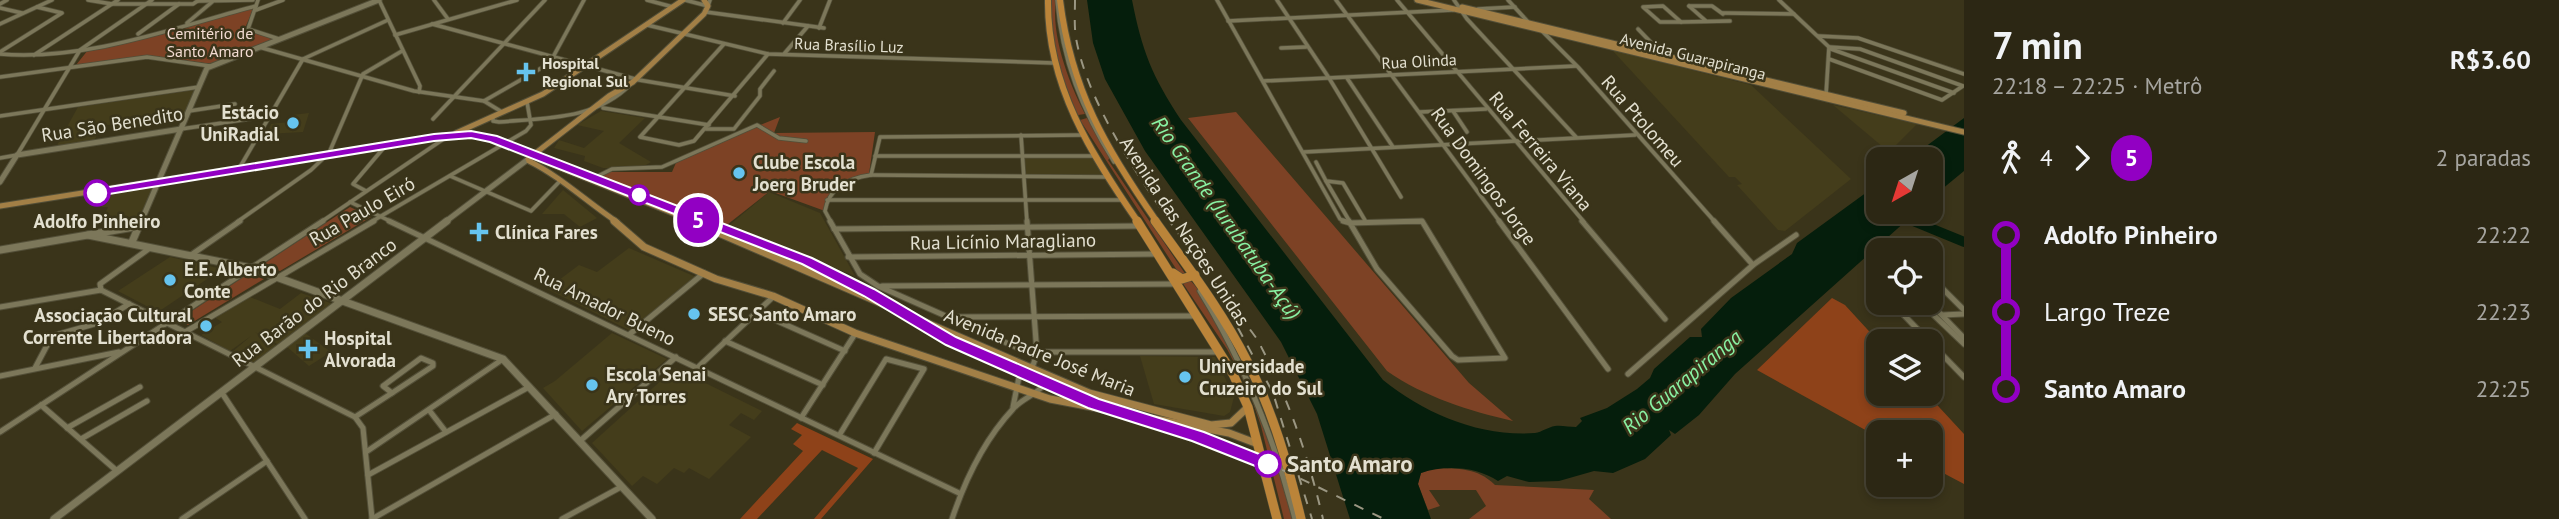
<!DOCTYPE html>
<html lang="pt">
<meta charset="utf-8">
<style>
body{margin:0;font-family:"PT Sans",sans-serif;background:#342f1d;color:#f1f3f6;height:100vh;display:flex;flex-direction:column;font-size:26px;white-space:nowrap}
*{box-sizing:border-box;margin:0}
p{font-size:23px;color:#a6a5a0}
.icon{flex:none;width:38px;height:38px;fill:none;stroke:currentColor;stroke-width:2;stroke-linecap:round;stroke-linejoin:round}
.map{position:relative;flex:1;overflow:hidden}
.sheet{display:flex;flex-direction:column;background:#2c2714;width:595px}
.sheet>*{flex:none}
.badge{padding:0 14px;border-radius:23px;font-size:24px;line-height:46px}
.needle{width:46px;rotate:219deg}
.controls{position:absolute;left:1866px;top:147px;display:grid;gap:14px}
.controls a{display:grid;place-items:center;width:77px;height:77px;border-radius:14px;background:#2c2714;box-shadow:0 4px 10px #0003,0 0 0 2px #484434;font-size:35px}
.map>.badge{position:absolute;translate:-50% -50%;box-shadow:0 0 0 4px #fff}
.legs{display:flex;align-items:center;gap:10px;height:77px;padding:0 28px;font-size:23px}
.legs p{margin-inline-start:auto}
.overview{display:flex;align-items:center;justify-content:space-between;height:119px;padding:0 28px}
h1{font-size:38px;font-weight:700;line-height:52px}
ul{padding:0 28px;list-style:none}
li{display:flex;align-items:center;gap:24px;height:77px;font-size:26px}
li i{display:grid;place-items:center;width:10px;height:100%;margin:0 9px;background:currentColor}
li i::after{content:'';width:18px;height:18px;margin:-9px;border:5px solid;border-radius:50%;background:#2c2714}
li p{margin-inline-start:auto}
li:first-child i{background:linear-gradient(#0000 50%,currentColor 0)}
li:last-child i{background:linear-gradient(currentColor 50%,#0000 0)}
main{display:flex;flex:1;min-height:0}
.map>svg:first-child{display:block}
.built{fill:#443d1b}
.green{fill:#7d4225}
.forest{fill:#8e4219}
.water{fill:#051e0c}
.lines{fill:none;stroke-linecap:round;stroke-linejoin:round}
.river-far1{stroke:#051e0c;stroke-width:7}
.river{stroke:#051e0c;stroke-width:10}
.street-far1-casing{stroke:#534f38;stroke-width:5}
.street-casing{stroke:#534f38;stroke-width:7}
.secondary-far1-casing{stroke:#534f38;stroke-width:7}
.secondary-casing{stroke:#534f38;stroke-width:9}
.primary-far1-casing{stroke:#534f38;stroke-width:7}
.primary-casing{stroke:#534f38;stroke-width:9}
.highway-far1-casing{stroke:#534f38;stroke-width:8}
.highway-casing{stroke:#534f38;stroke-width:10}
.street-far1{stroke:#7c775a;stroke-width:3.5}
.street{stroke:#7c775a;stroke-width:5}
.secondary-far1{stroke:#7c775a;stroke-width:5}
.secondary{stroke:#7c775a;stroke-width:7}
.primary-far1{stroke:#a27f46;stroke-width:5}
.primary{stroke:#a27f46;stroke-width:7}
.highway-far1{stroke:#bb8439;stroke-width:6}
.highway{stroke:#bb8439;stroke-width:9}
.rail{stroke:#9b9783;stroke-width:2;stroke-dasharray:10 10;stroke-linecap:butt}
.line-1{fill:#9200c3;stroke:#fff;stroke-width:2}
.poi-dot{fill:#66c4ef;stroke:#3a341a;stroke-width:2.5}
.stop-1-dot{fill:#fff;stroke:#9200c3;stroke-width:3.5}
.labels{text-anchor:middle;stroke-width:5;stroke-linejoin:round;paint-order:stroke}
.far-park-label{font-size:16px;fill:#f2dbd1;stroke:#3a341a}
.far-street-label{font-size:16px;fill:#e3e0d0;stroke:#3a341a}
.far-poi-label{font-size:16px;font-weight:bold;fill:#e3e0d0;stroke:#3a341a;text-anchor:start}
.poi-label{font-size:19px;font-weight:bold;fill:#e3e0d0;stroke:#3a341a;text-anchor:start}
.street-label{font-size:19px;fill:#e3e0d0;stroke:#3a341a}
.stop-label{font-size:19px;font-weight:bold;fill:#e3e0d0;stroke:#3a341a}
.water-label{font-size:21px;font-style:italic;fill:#89f2a3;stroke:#3a341a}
.near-stop-label{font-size:23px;font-weight:bold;fill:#e3e0d0;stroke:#3a341a;text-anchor:start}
</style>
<main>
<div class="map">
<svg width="1964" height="519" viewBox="0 0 1964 519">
<rect width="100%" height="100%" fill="#3a341a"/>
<!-- built -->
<g class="built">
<polygon points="1612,50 1751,85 1851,179 1785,231 1778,230 1737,185 1742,184 1735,177 1729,177"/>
<polygon points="194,90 185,113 102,126 94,141 56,147 78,107"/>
<polygon points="1833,105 1917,124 1889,152"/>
<polygon points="601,111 645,118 619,143 651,162 639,169 603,168 584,161 585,156 554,148 559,140 584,148 604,131 577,125"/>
<polygon points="309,113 303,132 267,134 271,124 289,122 292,115"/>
<polygon points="1022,155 1097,157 1108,177 1024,177"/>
<polygon points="153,186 137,223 115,227 118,219 101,222 108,207 101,207 108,193"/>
<polygon points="563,190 597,218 580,227 564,214 542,214"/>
<polygon points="769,192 820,213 855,276 809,258 799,266 720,233"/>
<polygon points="629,248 696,277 629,330 547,289 579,265 597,272"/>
<polygon points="170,257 222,269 158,312 118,291"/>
<polygon points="301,293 333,304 279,345 255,332 277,346 254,363 232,352 251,336 230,351 201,335 222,322 214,317 250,297 280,309"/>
<polygon points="305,333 331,352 309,366 286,346"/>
<polygon points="612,333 667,359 582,431 543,388 555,381"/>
<polygon points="1140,356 1215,357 1234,397 1230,412 1224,416 1154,404"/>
<polygon points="675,368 762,411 754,420 741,413 729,425 751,437 709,479 689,468 684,473 674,468 657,484 643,476 632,486 592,443"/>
</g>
<!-- green -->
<g class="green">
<path d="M1051 0H1056C1051 34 1067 79 1085 114L1078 115C1062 79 1048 39 1051 0Z"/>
<polygon points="254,8 244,30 273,39 212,64 150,56 76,65 88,50"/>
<path d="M1236 112 1469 383 1513 421C1470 411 1424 397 1387 371L1188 118Z"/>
<path d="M780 117 774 133 875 132 869 174C846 181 834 188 825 211L770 191 723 228 600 176 610 172H672L678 158Z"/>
<polygon points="1087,118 1110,158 1108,160 1186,275 1180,275 1080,120"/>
<polygon points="350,207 371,217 280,271 262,265"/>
<polygon points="248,274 264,279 188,325 178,320"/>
<path d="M1190 280C1240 335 1266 417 1286 487L1282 488H1287L1294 519H1284L1261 426 1249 391 1227 349 1182 282Z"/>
<path d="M1435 468C1458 469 1477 467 1495 485L1594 490 1589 499 1611 519H1469L1486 506 1476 490H1429L1440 506 1428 510 1418 484 1421 473Z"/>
</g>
<!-- forest -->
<g class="forest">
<polygon points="1832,298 1845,305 1878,341 1878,394 1927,394 1964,434 1964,484 1930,466 1930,432 1878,432 1878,437 1757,370"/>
<polygon points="797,423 873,459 821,519 814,519 858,468 822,450 757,519 740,519 803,451 793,444 802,435 791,429"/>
</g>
<!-- water -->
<g class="water">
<path d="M1087 0H1132C1142 51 1152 76 1181 120L1383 380C1425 414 1480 437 1535 433 1542 432 1548 427 1555 426 1561 425 1569 427 1576 427L1582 421 1580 418 1607 408 1637 389 1650 378 1654 369 1690 337H1702L1701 329 1731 298 1792 254 1797 243 1878 184V212H1916L1735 374 1699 415 1675 434 1669 430 1671 435 1645 459 1613 473 1594 471 1559 481 1529 482 1507 476 1498 481C1478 467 1446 464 1421 473L1418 484 1431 519H1350L1317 414 1281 342 1145 151 1105 79 1093 43Z"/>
<polygon points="1964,118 1964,171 1930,199 1930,159 1909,159"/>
</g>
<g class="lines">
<!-- river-far1 -->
<polyline class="river-far1" points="1893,212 1917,222"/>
<!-- river -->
<polyline class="river" points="1913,221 1964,242"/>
<!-- street-far1 casing -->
<g class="street-far1-casing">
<g id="street-far1">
<polyline points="88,0 112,4 193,4 199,0"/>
<polyline points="258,0 248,29 279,39"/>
<polyline points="379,0 420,86 419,92"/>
<polyline points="434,0 448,19"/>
<polyline points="647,0 673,7"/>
<polyline points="685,0 708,6 710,0"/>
<path d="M1057 0C1062 60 1082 111 1114 162"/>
<polyline points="1217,0 1340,219 1347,222"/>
<polyline points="1277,0 1329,78 1401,197"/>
<polyline points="1336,0 1500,222"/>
<polyline points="1397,0 1584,222"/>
<polyline points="1454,0 1467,19 1576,137"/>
<polyline points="1508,0 1529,23"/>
<polyline points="1779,0 1829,47 1826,95"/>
<polyline points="198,1 253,0"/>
<polyline points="0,4 7,0"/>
<polygon points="1663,6 1681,22 1660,22 1643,7"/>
<polyline points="1689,6 1712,6 1723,14"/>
<polyline points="1689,6 1706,21"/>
<polyline points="0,8 22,13"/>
<polyline points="1478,9 1515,7"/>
<polyline points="256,10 283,0"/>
<polyline points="706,12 824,28"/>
<polyline points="1723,13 1794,14"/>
<polyline points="1228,21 1453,10"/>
<polyline points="1681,22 1730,21"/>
<polyline points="187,23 212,2"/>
<polyline points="783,23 800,0"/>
<polyline points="0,24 52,0"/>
<polyline points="432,24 639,80 735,96"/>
<polyline points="647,25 768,54 1054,63"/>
<polyline points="819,28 830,0"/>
<polyline points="1638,29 1664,56"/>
<polyline points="1542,31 1578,67 1715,222"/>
<polyline points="138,34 179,4"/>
<polyline points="395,35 517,0"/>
<polyline points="1818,36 1858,38 1964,74"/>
<polyline points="724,44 640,137 679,145 694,141 768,54"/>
<polyline points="259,47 414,91 484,101 502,112"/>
<polyline points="1829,47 1860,49 1963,86 1942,100 1829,59"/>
<polyline points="1281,48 1306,47"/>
<polyline points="1831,49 1954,93"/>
<polyline points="0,52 62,13 37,7"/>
<path d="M0 54C87 61 173 28 256 6"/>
<polyline points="784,54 808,26"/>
<polyline points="34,55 118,0"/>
<polyline points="553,57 584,0"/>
<polyline points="0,77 147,57 210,66"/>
<polyline points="1347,78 1393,147"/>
<polyline points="1263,81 1576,66"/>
<polyline points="484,101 557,59"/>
<polyline points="603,108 709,125"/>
<polyline points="189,111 235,104"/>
<polyline points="1453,111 1467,132"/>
<polyline points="1420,112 1486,109"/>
<polyline points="0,116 199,87"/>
<path d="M493 116V121L499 122C546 118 596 120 631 84"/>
<polyline points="433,119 545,0"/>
<polyline points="181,129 270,116"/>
<polyline points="706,129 734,129 760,96 760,89 774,71"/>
<polyline points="1021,135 1027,222"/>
<polyline points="1304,152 1635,135"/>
<polyline points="875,156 1095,156"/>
<polyline points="0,158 17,155 80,50 152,0"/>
<polyline points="1316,162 1326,181 1343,183 1366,222"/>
<polyline points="240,167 303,59 388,20"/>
<polyline points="871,175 1108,177"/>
<polyline points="450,176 531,211 561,180"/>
<polyline points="592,179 612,169 662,167 757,125 779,138 806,141"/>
<polyline points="1326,181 1350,222"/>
<polyline points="366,191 353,184 387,144"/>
<polyline points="827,200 1123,200"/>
<polyline points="350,202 392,222"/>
<polyline points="237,222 311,170 329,153 363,74 402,51"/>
<polyline points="321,222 448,136"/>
<polyline points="371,222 526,131 531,125 527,102"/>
<path d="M831 222 825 211C829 187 849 178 871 175L880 137 1084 135"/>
<polyline points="1376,222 1423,222"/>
</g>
</g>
<!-- street casing -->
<g class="street-casing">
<g id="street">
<polyline points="389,221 959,493"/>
<polyline points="830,221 860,274 878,286 1027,352 1218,352"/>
<polyline points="1343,221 1350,223"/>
<polyline points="1349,221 1350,223"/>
<polygon points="1422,221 1505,358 1458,360 1452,356 1377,269 1350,223"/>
<polyline points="1499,221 1608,369"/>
<polyline points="1582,221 1665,319"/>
<polyline points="1714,221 1753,265"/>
<polyline points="834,229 1140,226"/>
<polyline points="191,255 240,221"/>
<polyline points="848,257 1159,254"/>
<polyline points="1930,276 1964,310"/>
<polyline points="882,286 1177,284"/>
<polyline points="101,290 355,417 363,428 372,518"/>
<polyline points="101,290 100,284 150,248"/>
<path d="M1200 291C1244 363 1274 437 1295 519"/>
<polyline points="1901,303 1895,306 1929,341"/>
<polyline points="1921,303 1964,344"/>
<polyline points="1930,303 1964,338"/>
<polyline points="0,307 101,290"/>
<polyline points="757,312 845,351"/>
<polyline points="1942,315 1964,314"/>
<polyline points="951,317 1194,316"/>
<polyline points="185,332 374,221"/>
<polyline points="630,334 704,273"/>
<polyline points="725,341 823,385"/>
<polyline points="1930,342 1964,377"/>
<polygon points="421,358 433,363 433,366 392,393 383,386"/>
<polyline points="35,368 52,336 98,323 129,304"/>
<polyline points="697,368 773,297"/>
<polyline points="1628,374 1753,265 1796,235"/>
<polyline points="0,376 119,352"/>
<polyline points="222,393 305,519"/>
<polyline points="41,405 117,471"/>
<polyline points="1013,407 1020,372 1033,365 1037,354 1027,221"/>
<polyline points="429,410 446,432"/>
<polyline points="355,417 392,393"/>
<polyline points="801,418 855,334"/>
<polyline points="67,428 140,387"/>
<polyline points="0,432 323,221"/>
<polyline points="840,434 886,359 924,369 874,453"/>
<polyline points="81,439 147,401"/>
<polyline points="580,441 676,357"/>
<polyline points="366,452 503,359"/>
<polyline points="368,475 529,387"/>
<polyline points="182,519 267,461"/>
<polyline points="372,519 556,414"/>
<polyline points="562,519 621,487"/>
<path d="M952 519C965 480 985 439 1013 409 1024 396 1044 393 1048 376"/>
</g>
</g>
<!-- secondary-far1 casing -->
<g class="secondary-far1-casing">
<g id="secondary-far1">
<polyline points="0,182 17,155 181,129"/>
<polyline points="141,222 207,68 379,0"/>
<polyline points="445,222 527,160"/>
</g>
</g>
<!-- secondary casing -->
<g class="secondary-casing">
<g id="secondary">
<polyline points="88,235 251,268 503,359 652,519"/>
<polyline points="132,242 141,221"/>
<polyline points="0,250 140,226"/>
<polyline points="54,519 447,221"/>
</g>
</g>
<!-- primary-far1 casing -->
<g class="primary-far1-casing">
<g id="primary-far1">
<polyline points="1417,0 1964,132"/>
<polyline points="1462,7 1904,113"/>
<polyline points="456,133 543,94 683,0"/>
<polyline points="528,159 609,96 633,82 704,14 708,6 704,0"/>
<path d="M529 161C561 177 587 202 617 222"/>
<polyline points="0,206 443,136 481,136 695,222"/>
</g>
</g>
<!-- primary casing -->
<g class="primary-casing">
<g id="primary">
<polyline points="614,221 644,247 716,279 773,296 855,333 1050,399 1229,433 1258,444"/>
<polyline points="691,221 1089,393 1211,425 1231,423 1248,407"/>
</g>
</g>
<!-- highway-far1 casing -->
<g class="highway-far1-casing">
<g id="highway-far1">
<path d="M1048 0C1047 85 1091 154 1138 222"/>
<path d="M1060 0C1071 90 1106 149 1157 222"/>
</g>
</g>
<!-- highway casing -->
<g class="highway-casing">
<g id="highway">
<polyline points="1137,221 1233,374 1248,407 1277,519"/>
<path d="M1155 221C1187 266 1222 311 1247 361 1273 411 1288 465 1301 519"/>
<polyline points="1173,273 1182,279 1195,275"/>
</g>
</g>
<!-- street-far1 -->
<use href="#street-far1" class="street-far1"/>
<!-- street -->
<use href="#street" class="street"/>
<!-- secondary-far1 -->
<use href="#secondary-far1" class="secondary-far1"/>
<!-- secondary -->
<use href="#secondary" class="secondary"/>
<!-- primary-far1 -->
<use href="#primary-far1" class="primary-far1"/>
<!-- primary -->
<use href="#primary" class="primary"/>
<!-- highway-far1 -->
<use href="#highway-far1" class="highway-far1"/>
<!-- highway -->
<use href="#highway" class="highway"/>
<!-- rail -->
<g class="rail">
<path d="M1075 0C1075 12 1074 26 1076 38 1092 132 1200 261 1257 339 1288 397 1308 455 1323 519"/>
<polyline points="809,259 952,341 1094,402 1233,446 1384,519"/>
<polyline points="1238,328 1273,393 1312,519"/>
</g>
</g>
<!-- line-1 -->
<polygon class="line-1" points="471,131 497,136 812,258 874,289 956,337 1099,399 1204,432 1274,460 1276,464 1268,471 1192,441 1088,408 946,345 864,296 802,264 490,142 471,138 434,141 97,196 90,193 97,189 434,134"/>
<!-- markers -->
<g class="poi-dot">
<path d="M522.5 61.5h7v7h7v7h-7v7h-7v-7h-7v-7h7z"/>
<circle cx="293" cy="123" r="7"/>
<circle cx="739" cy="173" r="7"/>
<path d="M475.5 221.5h7v7h7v7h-7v7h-7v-7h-7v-7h7z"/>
<circle cx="170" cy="280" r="7"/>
<circle cx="694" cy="314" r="7"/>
<circle cx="206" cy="326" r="7"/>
<path d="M304.5 338.5h7v7h7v7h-7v7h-7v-7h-7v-7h7z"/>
<circle cx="1185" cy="377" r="7"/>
<circle cx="592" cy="385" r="7"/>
</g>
<g class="stop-1-dot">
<circle cx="97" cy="193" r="12"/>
<circle cx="639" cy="195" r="9"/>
<circle cx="1268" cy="464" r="12"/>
</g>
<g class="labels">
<!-- far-park labels -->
<g class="far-park-label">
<text x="210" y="39">Cemitério de<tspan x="210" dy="18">Santo Amaro</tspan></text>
</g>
<!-- far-street labels -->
<g class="far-street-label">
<text transform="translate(849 45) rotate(2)" y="6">Rua Brasílio Luz</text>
<text transform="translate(1693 56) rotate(14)" y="6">Avenida Guarapiranga</text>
<text transform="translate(1419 61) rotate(-3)" y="6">Rua Olinda</text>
</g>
<!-- far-poi labels -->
<g class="far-poi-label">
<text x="542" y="69">Hospital<tspan x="542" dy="18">Regional Sul</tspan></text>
</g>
<!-- poi labels -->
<g class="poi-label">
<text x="279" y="119" text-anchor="end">Estácio<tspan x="279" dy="22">UniRadial</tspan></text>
<text x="753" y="169">Clube Escola<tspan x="753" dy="22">Joerg Bruder</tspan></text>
<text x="495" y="239">Clínica Fares</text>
<text x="184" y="276">E.E. Alberto<tspan x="184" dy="22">Conte</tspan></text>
<text x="708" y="321">SESC Santo Amaro</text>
<text x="192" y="322" text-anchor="end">Associação Cultural<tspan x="192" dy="22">Corrente Libertadora</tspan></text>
<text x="324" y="345">Hospital<tspan x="324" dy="22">Alvorada</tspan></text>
<text x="1199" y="373">Universidade<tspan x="1199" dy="22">Cruzeiro do Sul</tspan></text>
<text x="606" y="381">Escola Senai<tspan x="606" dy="22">Ary Torres</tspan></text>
</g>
<!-- street labels -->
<g class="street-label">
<text transform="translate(1643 121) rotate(49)" y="7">Rua Ptolomeu</text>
<text transform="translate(112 124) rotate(-9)" y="7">Rua São Benedito</text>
<text transform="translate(1541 151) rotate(50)" y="7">Rua Ferreira Viana</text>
<text transform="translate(1484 176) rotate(54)" y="7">Rua Domingos Jorge</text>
<text transform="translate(362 211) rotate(-30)" y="7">Rua Paulo Eiró</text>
<text transform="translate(1185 231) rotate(57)" y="7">Avenida das Nações Unidas</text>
<text transform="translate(1003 241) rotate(-1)" y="7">Rua Licínio Maragliano</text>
<text transform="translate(314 302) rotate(-37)" y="7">Rua Barão do Rio Branco</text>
<text transform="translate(605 306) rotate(26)" y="7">Rua Amador Bueno</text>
<text transform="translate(1040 352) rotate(22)" y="7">Avenida Padre José Maria</text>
</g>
<!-- stop labels -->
<g class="stop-label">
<text x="97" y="228">Adolfo Pinheiro</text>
</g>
<!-- water labels -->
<g class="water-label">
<text transform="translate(1226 218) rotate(55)" y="7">Rio Grande (Jurubatuba-Açú)</text>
<text transform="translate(1682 382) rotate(-40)" y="7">Rio Guarapiranga</text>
</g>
<!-- near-stop labels -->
<g class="near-stop-label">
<text x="1287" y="472">Santo Amaro</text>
</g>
</g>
</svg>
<div class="controls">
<a><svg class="needle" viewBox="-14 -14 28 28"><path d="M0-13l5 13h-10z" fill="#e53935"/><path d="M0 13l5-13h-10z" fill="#a6a5a0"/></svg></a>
<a><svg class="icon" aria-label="locate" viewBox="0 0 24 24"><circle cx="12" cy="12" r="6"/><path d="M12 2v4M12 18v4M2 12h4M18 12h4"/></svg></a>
<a><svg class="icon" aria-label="layers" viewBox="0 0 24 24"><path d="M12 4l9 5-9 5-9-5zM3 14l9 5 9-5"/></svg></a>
<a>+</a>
</div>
<b class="badge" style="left:698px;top:220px;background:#9200c3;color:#fff">5</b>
</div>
<section class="sheet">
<div class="overview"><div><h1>7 min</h1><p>22:18 – 22:25 · Metrô</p></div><b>R$3.60</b></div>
<div class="legs"><svg class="icon" aria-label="walk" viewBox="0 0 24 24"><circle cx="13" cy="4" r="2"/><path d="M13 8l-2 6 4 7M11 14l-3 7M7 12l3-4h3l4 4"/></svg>4<svg class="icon" aria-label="forward" viewBox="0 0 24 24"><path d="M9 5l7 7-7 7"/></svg><b class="badge" style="background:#9200c3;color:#fff">5</b><p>2 paradas</p></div>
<ul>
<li><i style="color:#9200c3"></i><b>Adolfo Pinheiro</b><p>22:22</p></li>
<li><i style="color:#9200c3"></i><span>Largo Treze</span><p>22:23</p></li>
<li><i style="color:#9200c3"></i><b>Santo Amaro</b><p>22:25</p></li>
</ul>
</section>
</main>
